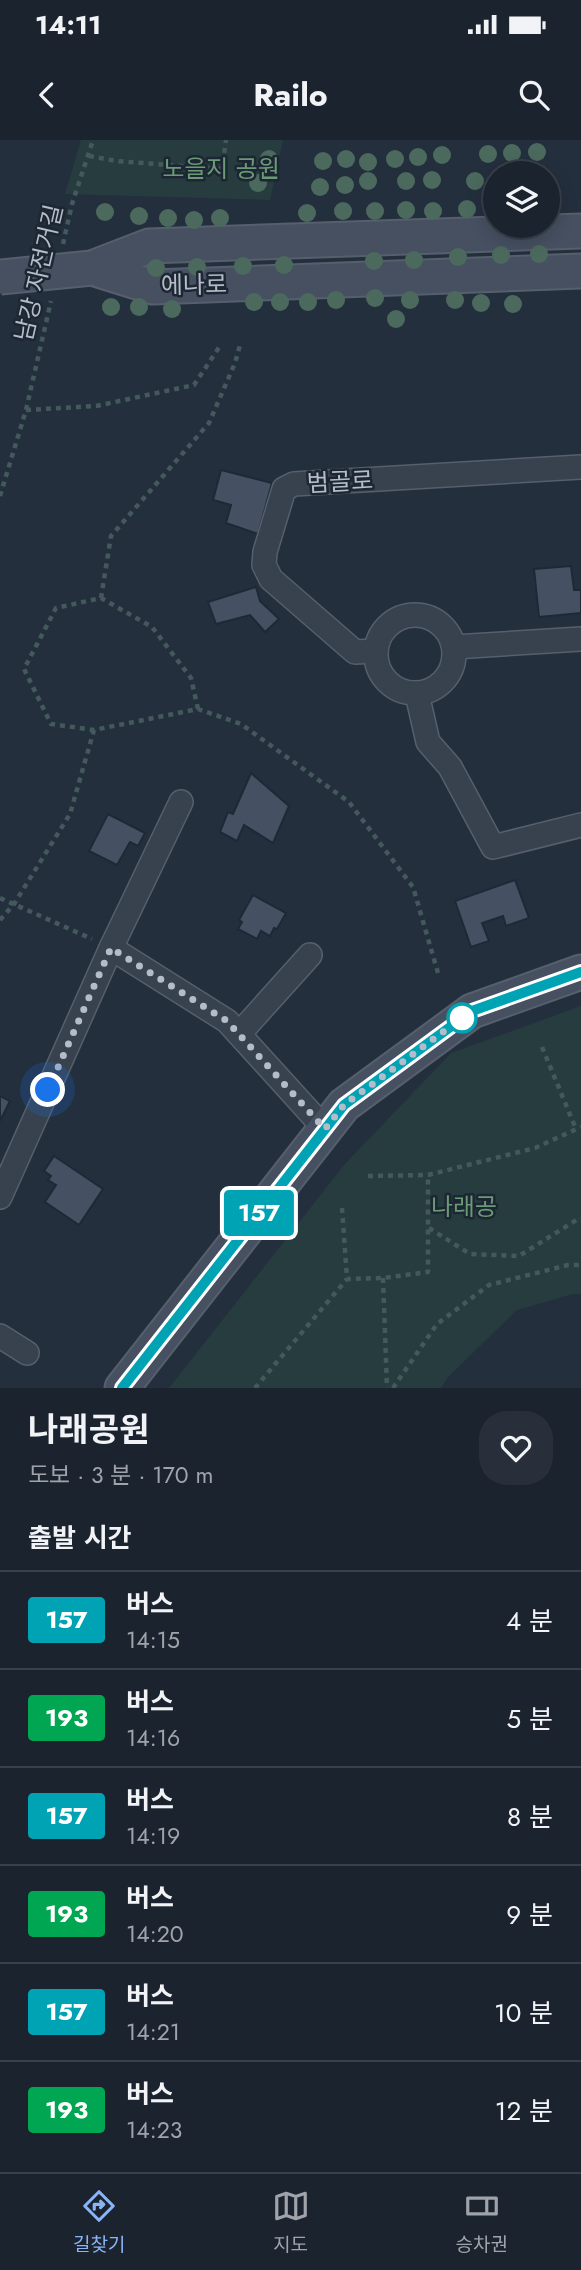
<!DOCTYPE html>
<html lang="ko">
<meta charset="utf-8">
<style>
body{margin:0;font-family:Jost,"Noto Sans KR",sans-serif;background:#282f3a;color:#f1f3f6;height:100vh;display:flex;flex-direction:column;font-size:26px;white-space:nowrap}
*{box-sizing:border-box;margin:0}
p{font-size:23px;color:#a0a4aa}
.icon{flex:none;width:38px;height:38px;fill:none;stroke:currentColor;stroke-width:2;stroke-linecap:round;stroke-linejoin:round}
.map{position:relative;height:1248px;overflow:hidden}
.panel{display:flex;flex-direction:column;background:#1b232e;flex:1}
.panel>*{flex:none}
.badge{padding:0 14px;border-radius:5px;font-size:24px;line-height:46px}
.buttons{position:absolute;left:483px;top:21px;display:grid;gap:14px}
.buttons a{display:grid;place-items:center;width:77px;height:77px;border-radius:50%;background:#1b232e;box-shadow:0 4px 18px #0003,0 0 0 2px #39404a;font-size:35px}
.you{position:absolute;width:35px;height:35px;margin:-18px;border:5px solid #fff;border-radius:50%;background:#1a73e8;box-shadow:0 0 0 10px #1a73e833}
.map>.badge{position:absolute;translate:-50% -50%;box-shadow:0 0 0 4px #fff}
h2{padding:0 28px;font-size:26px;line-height:63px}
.round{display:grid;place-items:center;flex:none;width:74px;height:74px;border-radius:28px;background:#282f3a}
.summary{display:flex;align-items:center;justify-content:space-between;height:119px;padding:0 28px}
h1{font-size:33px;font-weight:700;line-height:52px}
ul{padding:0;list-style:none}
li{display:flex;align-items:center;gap:21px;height:98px;padding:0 28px;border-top:2px solid #39404a}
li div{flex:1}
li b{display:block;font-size:26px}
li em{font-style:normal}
li .badge{min-width:77px;font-weight:700;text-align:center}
.status{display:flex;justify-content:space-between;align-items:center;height:49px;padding:0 35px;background:#1b232e;direction:ltr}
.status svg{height:19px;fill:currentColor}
header{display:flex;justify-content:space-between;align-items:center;height:91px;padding:0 28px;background:#1b232e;font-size:32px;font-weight:700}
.menu{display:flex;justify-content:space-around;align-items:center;height:98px;border-top:2px solid #39404a;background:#1b232e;font-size:19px;color:#a0a4aa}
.menu a{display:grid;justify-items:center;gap:4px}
.menu .active{color:#8ab4f8}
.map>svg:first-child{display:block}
.green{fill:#263c3f}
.building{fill:#455162;stroke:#1f2835;stroke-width:2}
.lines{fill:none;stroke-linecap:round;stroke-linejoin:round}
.street-casing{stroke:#565f6c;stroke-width:26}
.secondary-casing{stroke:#565f6c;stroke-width:37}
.path{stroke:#44595c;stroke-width:4.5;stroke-dasharray:5 5;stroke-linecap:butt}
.street{stroke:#38414e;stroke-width:23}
.secondary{stroke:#465061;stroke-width:33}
.secondary-bridge-casing{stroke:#565f6c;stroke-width:37;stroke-linecap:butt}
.secondary-bridge{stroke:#465061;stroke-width:33}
.tree{fill:#4b6a5d}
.line-casing{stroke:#fff;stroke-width:16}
.line{stroke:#00a3b4;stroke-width:10}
.walk{stroke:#b4bcc9;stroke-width:7;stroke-dasharray:0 12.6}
.stop-dot{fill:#fff;stroke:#00a3b4;stroke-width:3.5}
.labels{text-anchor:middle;stroke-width:5;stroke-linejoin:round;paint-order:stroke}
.park-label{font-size:24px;fill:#6b9a76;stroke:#1d2633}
.street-label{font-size:24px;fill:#b4bcc9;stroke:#1d2633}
</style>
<div class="status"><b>14:11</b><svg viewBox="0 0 49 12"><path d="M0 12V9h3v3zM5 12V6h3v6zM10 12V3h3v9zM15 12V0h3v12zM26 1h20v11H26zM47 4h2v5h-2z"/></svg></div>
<header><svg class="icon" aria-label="back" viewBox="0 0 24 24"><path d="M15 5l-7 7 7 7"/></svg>Railo<svg class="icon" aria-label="search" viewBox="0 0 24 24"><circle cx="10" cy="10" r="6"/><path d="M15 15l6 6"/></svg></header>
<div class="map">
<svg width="581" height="1248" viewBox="0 0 581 1248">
<rect width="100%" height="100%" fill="#242f3e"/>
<!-- green -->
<g class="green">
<polygon points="81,0 283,0 270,60 65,54"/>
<polygon points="581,866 581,1154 573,1154 517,1170 449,1236 441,1248 169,1248 344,1025 451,913"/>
</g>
<!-- building -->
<g class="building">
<polygon points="221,330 272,343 258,394 226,383 231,365 213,360"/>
<polygon points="571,426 574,450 581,450 581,473 539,477 534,429"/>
<polygon points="256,447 260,461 279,479 265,492 250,475 216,484 208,462"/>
<polygon points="251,633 289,666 273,703 244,685 237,701 220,692 228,672 233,674"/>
<polygon points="108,674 145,693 138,706 130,702 117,725 89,711"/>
<polygon points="515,740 529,778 506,786 503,776 482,783 489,801 471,807 455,761"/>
<polygon points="253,755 286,773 277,789 274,788 270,796 261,791 257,799 238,789 242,782 239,780"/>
<polygon points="0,956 10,961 0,981"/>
<polygon points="54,1016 103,1049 79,1085 45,1062 56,1045 48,1040 51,1036 44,1031"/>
</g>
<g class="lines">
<!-- street casing -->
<g class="street-casing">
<g id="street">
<circle cx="415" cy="514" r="39"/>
<polyline points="454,507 581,499"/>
<polyline points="376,511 355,512 271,439 264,425 265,412 284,349 294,344 581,327"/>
<polyline points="417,554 428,602 450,627 493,707 581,685"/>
<polyline points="111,808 181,662"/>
<polyline points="239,894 310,815"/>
<polyline points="0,1057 111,808 227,881 325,989"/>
<polyline points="0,1196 27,1213"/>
</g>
</g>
<!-- secondary casing -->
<g class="secondary-casing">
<g id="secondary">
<polyline points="92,128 149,106 581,91"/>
<polyline points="92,128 153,147 581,131"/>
<polyline points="122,1248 344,965 472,871 581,832"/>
</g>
</g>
<!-- path -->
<g class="path">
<polyline points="89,16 116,21 222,29 226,0"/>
<polyline points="63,104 72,64 93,0"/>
<polyline points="26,270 96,266 194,245 220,206"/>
<polyline points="0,356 26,270 51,161"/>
<polyline points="101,458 111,396 209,283 235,223 240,205"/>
<polyline points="198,569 191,538 152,487 101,458 56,468 24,529 51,584 94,590 198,569 241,584 349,662 413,747 438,833"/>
<polyline points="0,758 92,799"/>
<polyline points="0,780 14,764 70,674 94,590"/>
<polyline points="542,907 576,989"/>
<polyline points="368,1036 428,1035 535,1008 581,987"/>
<polyline points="342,1068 347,1139 383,1138 428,1132 428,1035"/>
<polyline points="429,1088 470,1114 519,1116 578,1079 581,1079"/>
<polyline points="383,1138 387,1248"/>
<polyline points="255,1248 347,1139"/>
<polyline points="393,1248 437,1184 489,1145 568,1125 581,1125"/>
</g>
<!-- street -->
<use href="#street" class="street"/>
<!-- secondary -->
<use href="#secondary" class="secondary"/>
<!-- secondary-bridge casing -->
<g class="secondary-bridge-casing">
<polyline id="secondary-bridge" points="0,137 92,128"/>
</g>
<!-- secondary-bridge -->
<use href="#secondary-bridge" class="secondary-bridge"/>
</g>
<!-- trees -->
<g class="tree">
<circle cx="537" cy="12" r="9"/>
<circle cx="512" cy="13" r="9"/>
<circle cx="488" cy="14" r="9"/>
<circle cx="442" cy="15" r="9"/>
<circle cx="418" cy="17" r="9"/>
<circle cx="269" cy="19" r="9"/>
<circle cx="346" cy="19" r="9"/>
<circle cx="395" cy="19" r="9"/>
<circle cx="323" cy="21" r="9"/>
<circle cx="368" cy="22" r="9"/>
<circle cx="432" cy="40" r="9"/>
<circle cx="368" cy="41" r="9"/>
<circle cx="406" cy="41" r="9"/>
<circle cx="475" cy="41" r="9"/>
<circle cx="258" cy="43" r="9"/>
<circle cx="345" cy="45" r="9"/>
<circle cx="320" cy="47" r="9"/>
<circle cx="467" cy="69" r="9"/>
<circle cx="406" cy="70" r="9"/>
<circle cx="343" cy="71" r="9"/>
<circle cx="375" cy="71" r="9"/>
<circle cx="433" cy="71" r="9"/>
<circle cx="105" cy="72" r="9"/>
<circle cx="307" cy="73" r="9"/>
<circle cx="139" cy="76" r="9"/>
<circle cx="168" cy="78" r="9"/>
<circle cx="220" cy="78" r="9"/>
<circle cx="194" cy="80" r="9"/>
<circle cx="539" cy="114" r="9"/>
<circle cx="501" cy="115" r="9"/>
<circle cx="458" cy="117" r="9"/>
<circle cx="414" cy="120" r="9"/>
<circle cx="374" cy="121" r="9"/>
<circle cx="284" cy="125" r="9"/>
<circle cx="243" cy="126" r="9"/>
<circle cx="197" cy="127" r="9"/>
<circle cx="156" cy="128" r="9"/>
<circle cx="375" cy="158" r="9"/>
<circle cx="336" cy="160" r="9"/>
<circle cx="410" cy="160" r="9"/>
<circle cx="455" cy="160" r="9"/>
<circle cx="254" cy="162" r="9"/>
<circle cx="280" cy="162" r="9"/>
<circle cx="308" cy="162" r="9"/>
<circle cx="481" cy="163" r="9"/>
<circle cx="513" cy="164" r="9"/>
<circle cx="111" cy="167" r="9"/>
<circle cx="139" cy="167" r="9"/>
<circle cx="172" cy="169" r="9"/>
<circle cx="396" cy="179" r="9"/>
</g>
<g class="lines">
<!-- line casing -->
<g class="line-casing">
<polyline id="line" points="122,1248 344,965 472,871 581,832"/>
</g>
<!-- line -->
<use href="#line" class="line"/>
<!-- walk -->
<polyline class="walk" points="48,950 111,808 227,881 325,989 344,965 462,878"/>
</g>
<!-- markers -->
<circle class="stop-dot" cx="462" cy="878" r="14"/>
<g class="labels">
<!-- park labels -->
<g class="park-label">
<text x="221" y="37">노을지 공원</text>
<text x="464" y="1075">나래공</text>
</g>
<!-- street labels -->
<g class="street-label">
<text transform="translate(39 133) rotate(-77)" y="8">남강 자전거길</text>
<text transform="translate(194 145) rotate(-1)" y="8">에나로</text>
<text transform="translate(340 342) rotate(-3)" y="8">범골로</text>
</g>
</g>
</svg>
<div class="buttons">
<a><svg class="icon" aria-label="layers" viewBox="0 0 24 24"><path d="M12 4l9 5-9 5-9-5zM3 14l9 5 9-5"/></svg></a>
</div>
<div class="you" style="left:48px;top:950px"></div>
<b class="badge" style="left:259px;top:1073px;background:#00a3b4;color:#fff">157</b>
</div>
<section class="panel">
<div class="summary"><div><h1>나래공원</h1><p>도보 · 3 분 · 170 m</p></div><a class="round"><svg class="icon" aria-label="heart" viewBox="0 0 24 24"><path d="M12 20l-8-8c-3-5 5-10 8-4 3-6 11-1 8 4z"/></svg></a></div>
<h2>출발 시간</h2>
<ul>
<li><span class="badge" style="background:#00a3b4;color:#fff">157</span><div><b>버스</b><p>14:15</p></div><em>4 분</em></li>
<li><span class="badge" style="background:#00a651;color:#fff">193</span><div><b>버스</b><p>14:16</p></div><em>5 분</em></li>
<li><span class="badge" style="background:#00a3b4;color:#fff">157</span><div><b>버스</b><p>14:19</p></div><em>8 분</em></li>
<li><span class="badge" style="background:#00a651;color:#fff">193</span><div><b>버스</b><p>14:20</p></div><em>9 분</em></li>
<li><span class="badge" style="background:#00a3b4;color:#fff">157</span><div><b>버스</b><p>14:21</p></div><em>10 분</em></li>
<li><span class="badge" style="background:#00a651;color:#fff">193</span><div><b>버스</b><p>14:23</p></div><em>12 분</em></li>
</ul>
</section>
<nav class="menu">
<a class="active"><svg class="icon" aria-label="directions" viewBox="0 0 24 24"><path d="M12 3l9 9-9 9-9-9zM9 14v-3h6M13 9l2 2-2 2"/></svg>길찾기</a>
<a><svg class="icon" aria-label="map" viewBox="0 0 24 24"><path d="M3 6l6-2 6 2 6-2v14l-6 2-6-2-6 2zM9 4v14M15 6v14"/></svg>지도</a>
<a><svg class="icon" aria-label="tickets" viewBox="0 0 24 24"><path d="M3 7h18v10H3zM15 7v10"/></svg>승차권</a>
</nav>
